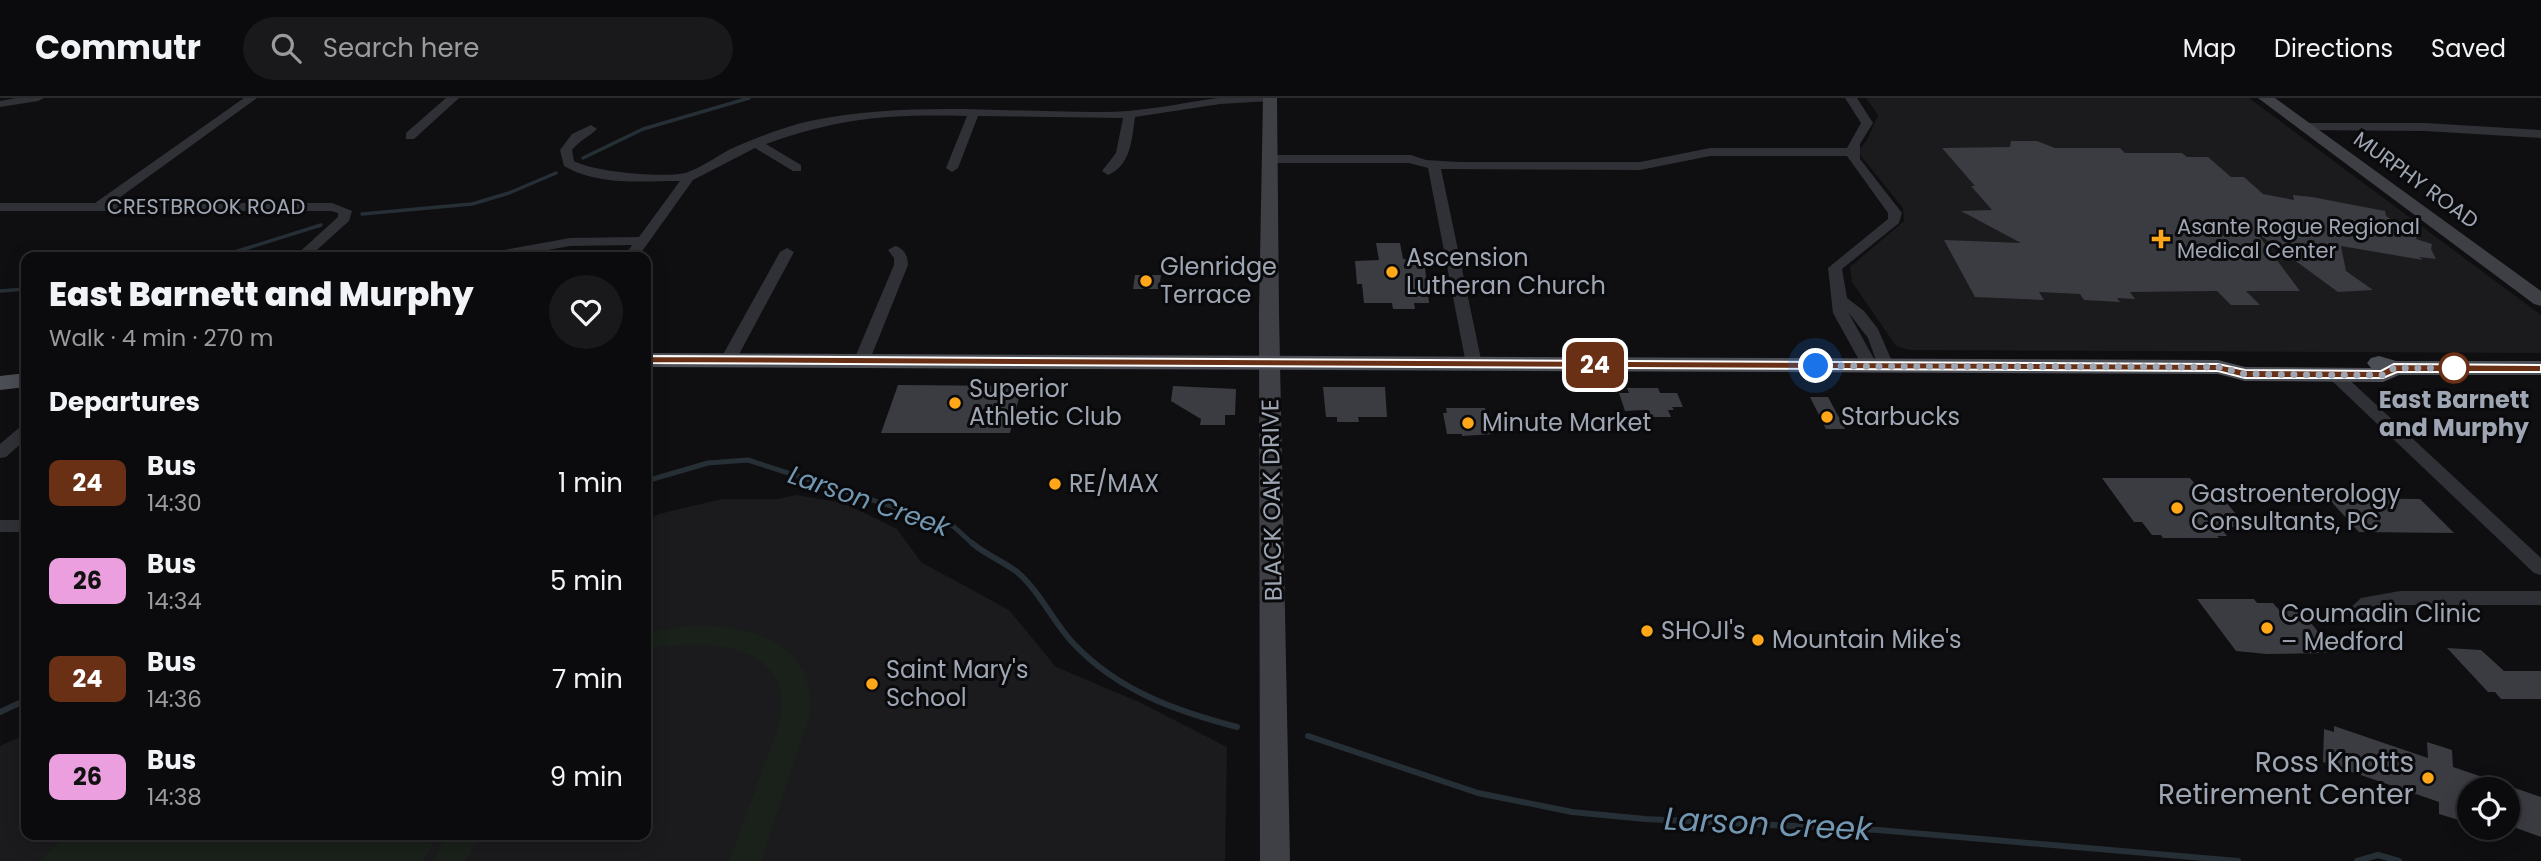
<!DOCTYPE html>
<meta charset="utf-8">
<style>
body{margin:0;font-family:Poppins,sans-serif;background:#19191b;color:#f1f3f6;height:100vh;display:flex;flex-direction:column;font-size:26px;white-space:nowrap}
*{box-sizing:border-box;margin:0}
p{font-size:23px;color:#9a9b9d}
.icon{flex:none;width:38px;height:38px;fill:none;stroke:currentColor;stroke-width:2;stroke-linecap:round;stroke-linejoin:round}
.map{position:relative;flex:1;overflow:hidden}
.details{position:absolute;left:21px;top:154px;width:630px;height:588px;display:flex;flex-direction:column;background:#0b0b0d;border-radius:14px;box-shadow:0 4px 18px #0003,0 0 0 2px #2b2b2e}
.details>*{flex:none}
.badge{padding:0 14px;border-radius:10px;font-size:24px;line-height:46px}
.tools{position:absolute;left:2457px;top:679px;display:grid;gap:14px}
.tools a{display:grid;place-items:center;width:63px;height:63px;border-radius:50%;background:#0b0b0d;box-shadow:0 4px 18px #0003,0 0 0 2px #2b2b2e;font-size:35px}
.you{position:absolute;width:35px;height:35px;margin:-18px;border:5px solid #fff;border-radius:50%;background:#1a73e8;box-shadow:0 0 0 10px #1a73e833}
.map>.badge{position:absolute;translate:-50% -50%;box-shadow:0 0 0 4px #fff}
h2{padding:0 28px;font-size:26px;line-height:63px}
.round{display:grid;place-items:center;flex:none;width:74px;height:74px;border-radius:37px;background:#19191b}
.head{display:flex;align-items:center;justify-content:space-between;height:119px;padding:0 28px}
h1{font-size:33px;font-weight:800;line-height:52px}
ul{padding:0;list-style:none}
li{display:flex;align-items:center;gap:21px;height:98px;padding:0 28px}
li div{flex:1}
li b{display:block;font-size:26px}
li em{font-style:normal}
li .badge{min-width:77px;font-weight:700;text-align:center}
header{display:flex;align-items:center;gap:42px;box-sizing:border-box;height:98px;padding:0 35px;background:#0b0b0d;border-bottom:2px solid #2b2b2e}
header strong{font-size:33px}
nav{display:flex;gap:38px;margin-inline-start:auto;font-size:24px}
.search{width:490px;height:63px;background:#19191b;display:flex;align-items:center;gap:18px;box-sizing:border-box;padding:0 24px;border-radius:38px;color:#9a9b9d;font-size:26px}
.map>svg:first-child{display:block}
.built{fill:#1b1b1e}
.green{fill:#19211a}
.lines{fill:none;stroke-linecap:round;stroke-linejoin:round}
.stream-far2{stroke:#252f35;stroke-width:3.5}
.stream-far1{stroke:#252f35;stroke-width:5}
.stream{stroke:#252f35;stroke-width:6}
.building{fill:#3b3c41}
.street{fill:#303136;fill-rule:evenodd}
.secondary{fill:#3e4046;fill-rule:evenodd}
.primary{fill:#4c4e55;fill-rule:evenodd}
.line{fill:#693016;stroke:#fff;stroke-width:2}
.walk{stroke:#9fa6b3;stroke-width:7;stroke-dasharray:0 12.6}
.poi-dot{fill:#ffa719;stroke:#0a0a0c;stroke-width:2.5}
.stop-dot{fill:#fff;stroke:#693016;stroke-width:3.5}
.labels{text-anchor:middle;stroke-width:6;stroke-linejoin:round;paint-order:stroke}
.far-street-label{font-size:21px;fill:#9fa6b3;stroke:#0a0a0c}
.far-poi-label{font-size:21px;fill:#9fa6b3;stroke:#0a0a0c;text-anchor:start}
.poi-label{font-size:24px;fill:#9fa6b3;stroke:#0a0a0c;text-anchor:start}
.stop-label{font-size:24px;font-weight:bold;fill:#9fa6b3;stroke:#0a0a0c}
.street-label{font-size:24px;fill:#9fa6b3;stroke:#0a0a0c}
.water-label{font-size:26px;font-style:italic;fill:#7297b2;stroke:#0a0a0c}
.near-poi-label{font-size:28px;fill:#9fa6b3;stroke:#0a0a0c;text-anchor:end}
.near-water-label{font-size:32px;font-style:italic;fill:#7297b2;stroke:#0a0a0c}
</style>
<header>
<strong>Commutr</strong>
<div class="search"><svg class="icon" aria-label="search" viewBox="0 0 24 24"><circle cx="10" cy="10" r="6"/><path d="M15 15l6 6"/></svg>Search here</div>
<nav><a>Map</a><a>Directions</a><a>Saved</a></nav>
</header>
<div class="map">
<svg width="2541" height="763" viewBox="0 0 2541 763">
<rect width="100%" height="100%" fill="#0f0f11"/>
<!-- built -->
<g class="built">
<polygon points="1866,0 2249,0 2541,217 2541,255 1909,252 1896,248 1852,184 1850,169 1904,123 1903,110 1861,58 1859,52 1868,40 1878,17"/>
<polygon points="796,397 844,405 897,431 921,464 1009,512 1056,569 1139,604 1227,649 1225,763 0,763 0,648 26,636 26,737 646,737 646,423 659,416 722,401 777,401"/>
</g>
<!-- green -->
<g class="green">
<path d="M687 528C748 525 820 544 809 620L761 763H729C741 731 753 699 764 667 770 651 779 633 781 616 791 542 694 540 646 552V535Z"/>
<polygon points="69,737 438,737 423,763 38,763"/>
<polygon points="448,737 479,737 465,763 434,763"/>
</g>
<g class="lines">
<!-- stream-far2 -->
<g class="stream-far2">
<polyline points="583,60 643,31 749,0"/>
<polyline points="362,116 472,106 509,95 556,75"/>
<polyline points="219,159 321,127"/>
<polyline points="0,193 26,191"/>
</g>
<!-- stream-far1 -->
<polyline class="stream-far1" points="646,383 708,365 748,362 953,428 974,447"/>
<!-- stream -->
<g class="stream">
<path d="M972 445C986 457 1003 463 1017 474 1038 491 1054 525 1073 545 1118 593 1176 613 1237 629"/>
<polyline points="0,614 26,602"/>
<polyline points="1308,638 1478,695 1572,714 1645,721 1878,732 2238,763"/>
<polyline points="2357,763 2378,757 2399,763"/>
</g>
</g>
<!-- building -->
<g class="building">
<polygon points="2011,43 2037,43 2055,50 2120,50 2125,55 2182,55 2187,59 2208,59 2231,79 2244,79 2263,96 2294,102 2293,97 2312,99 2385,113 2386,118 2397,125 2398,130 2403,131 2405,136 2417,138 2416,141 2432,146 2431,151 2436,161 2419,159 2423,162 2341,148 2346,173 2373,192 2338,194 2256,134 2300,193 2246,193 2260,207 2231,207 2217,193 2130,194 2135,201 2117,200 2120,204 2084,202 2080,196 2039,194 2044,202 1975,199 1944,142 2021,145 1961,113 1992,112 1971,88 1975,88 1942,50 2010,49"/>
<polygon points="1376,145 1400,145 1403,161 1424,161 1429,205 1414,205 1415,211 1393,211 1392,205 1364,205 1362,186 1357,186 1355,163 1379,162"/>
<polygon points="1135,177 1161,177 1159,191 1133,191"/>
<polygon points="898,287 1022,288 1010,335 881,335"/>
<polygon points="1173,288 1236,291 1235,317 1225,317 1225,327 1200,327 1201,321 1171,303"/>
<polygon points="1323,289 1385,289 1387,319 1358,319 1359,324 1337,324 1337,319 1326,319"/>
<polygon points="1627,290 1658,290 1660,295 1677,295 1683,309 1672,309 1674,312 1668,312 1671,319 1647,319 1645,312 1625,313 1619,295 1629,295"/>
<polygon points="1810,299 1828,299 1845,331 1826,331"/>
<polygon points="1446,310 1485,310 1486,315 1490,315 1494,336 1462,338 1462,336 1447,336 1443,315 1447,315"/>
<polygon points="2102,380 2190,380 2209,403 2225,403 2247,429 2220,429 2227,438 2217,438 2219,440 2163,440 2161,437 2152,437 2142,424 2134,424"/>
<polygon points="2328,400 2420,401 2454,435 2359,434"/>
<polygon points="2197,501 2254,501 2257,505 2273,505 2280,513 2301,513 2330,548 2320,548 2326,555 2267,556 2236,553"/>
<polygon points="2447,550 2481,552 2504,573 2541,573 2541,601 2501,601 2495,594 2488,594"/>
<polygon points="2334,628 2428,660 2427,644 2452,652 2453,669 2541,699 2541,739 2508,727 2508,691 2469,691 2469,714 2461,711 2462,723 2439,716 2439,704 2323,664 2324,631 2334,634"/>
</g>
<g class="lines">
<!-- street -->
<g class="street">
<polygon points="16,0 44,0 38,3 0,9 0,3"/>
<polygon points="244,0 257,0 112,105 332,105 352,113 349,123 309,159 294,159 338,119 338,115 331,113 0,113 0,105 95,105"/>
<polygon points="446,0 459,0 414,41 406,41 406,35"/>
<path d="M1217 0H1276L1270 3 1220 6 1135 19C1132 40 1131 68 1108 77L1102 73 1116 55 1123 20 978 18 958 70 952 74 946 70 967 18C889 16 839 20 766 46L801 67V73H793L755 50 693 82 638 159H624L632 147 570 148 509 159H499L497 156 504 152 570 140 639 139 680 83C642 83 598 88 564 68L560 52 572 36 591 27 597 31C589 39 580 42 572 52L574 63C593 74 669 81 688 74 705 68 719 56 735 49 759 39 786 28 810 23 908 3 998 14 1096 14 1136 15 1177 6 1217 0Z"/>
<polygon points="1845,0 1857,0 1873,25 1860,46 1860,61 1902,115 1899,125 1842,171 1847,200 1864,213 1878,231 1894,268 1886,273 1878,268 1868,240 1848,214 1878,268 1876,271 1864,271 1833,215 1828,170 1888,121 1888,115 1847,58 1710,58 1640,72 1441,71 1482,266 1474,271 1466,266 1428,70 1409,65 1271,65 1265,61 1271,57 1411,57 1426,62 1458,64 1640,64 1710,50 1847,50 1861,25"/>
<polygon points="2304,25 2425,25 2541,32 2541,40 2425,33 2300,32 2298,29"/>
<path d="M895 148C904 150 908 158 908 167L869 264 861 269 855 267 853 264 894 167V160L888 152Z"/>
<polygon points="787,150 794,154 736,262 734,265 722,265 720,262 780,154"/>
<polygon points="2335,272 2341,274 2541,460 2541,477 2534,475 2329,280 2327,277"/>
<polygon points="26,328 26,341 6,359 0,360 0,346 20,329"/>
<rect x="0" y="422" width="26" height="12"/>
<polygon points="2400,493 2541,493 2541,507 2400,507 2373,511 2356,521 2349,519 2346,514 2361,500"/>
</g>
<!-- secondary -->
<g class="secondary">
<polygon points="1263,0 1277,0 1279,215 1290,763 1260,763 1259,215"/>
<polygon points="2258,0 2275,0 2541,193 2541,208 2534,206"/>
</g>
<!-- primary -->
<g class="primary">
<polygon points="646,255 2218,262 2245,269 2371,270 2367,265 2371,260 2379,258 2396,263 2541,263 2541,277 2399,277 2383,284 2245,283 2218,276 646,269"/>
<polygon points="26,275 26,289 0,292 0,278"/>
</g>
</g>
<!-- line -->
<polygon class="line" points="646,258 2218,266 2245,272 2381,273 2394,266 2541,267 2541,274 2397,274 2383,280 2245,280 2218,273 641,265 641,260"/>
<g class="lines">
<!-- walk -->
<polyline class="walk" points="1816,268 2218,269 2245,276 2335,277 2383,277 2394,270 2454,270"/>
</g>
<!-- markers -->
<g class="poi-dot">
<path d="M2157.5 130.5h7v7h7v7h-7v7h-7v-7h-7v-7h7z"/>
<circle cx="1392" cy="174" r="7"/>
<circle cx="1146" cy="183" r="7"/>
<circle cx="955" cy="305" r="7"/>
<circle cx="1827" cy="319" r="7"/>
<circle cx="1468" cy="325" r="7"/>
<circle cx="1055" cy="386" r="7"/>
<circle cx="2177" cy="410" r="7"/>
<circle cx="2267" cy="530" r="7"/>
<circle cx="1647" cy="533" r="7"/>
<circle cx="1758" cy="542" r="7"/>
<circle cx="872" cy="586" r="7"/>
<circle cx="2428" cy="680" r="7"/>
</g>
<circle class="stop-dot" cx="2454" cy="270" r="14"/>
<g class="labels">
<!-- far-street labels -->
<g class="far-street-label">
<text transform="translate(2416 82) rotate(36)" y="7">MURPHY ROAD</text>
<text x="206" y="116">CRESTBROOK ROAD</text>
</g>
<!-- far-poi labels -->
<g class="far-poi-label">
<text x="2177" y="136">Asante Rogue Regional<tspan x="2177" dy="24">Medical Center</tspan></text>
</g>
<!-- poi labels -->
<g class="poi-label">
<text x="1406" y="168">Ascension<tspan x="1406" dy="28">Lutheran Church</tspan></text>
<text x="1160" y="177">Glenridge<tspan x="1160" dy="28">Terrace</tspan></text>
<text x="969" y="299">Superior<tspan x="969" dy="28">Athletic Club</tspan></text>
<text x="1841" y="327">Starbucks</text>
<text x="1482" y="333">Minute Market</text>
<text x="1069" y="394">RE/MAX</text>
<text x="2191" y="404">Gastroenterology<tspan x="2191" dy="28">Consultants, PC</tspan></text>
<text x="2281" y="524">Coumadin Clinic<tspan x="2281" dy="28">– Medford</tspan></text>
<text x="1661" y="541">SHOJI's</text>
<text x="1772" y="550">Mountain Mike's</text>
<text x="886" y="580">Saint Mary's<tspan x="886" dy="28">School</tspan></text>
</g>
<!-- stop labels -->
<g class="stop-label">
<text x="2454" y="310">East Barnett<tspan x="2454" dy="28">and Murphy</tspan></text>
</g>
<!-- street labels -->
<g class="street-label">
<text transform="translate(1272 402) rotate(-91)" y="8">BLACK OAK DRIVE</text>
</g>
<!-- water labels -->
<g class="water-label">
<text transform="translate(869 403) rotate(19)" y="9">Larson Creek</text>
</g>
<!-- near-poi labels -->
<g class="near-poi-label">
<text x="2414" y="674">Ross Knotts<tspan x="2414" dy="32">Retirement Center</tspan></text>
</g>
<!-- near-water labels -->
<g class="near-water-label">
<text transform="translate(1768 726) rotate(3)" y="11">Larson Creek</text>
</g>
</g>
</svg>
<div class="tools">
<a><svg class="icon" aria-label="locate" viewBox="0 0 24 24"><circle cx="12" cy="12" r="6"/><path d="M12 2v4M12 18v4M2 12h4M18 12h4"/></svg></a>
</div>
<div class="you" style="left:1816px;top:268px"></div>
<b class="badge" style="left:1595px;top:267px;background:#693016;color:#fff">24</b>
<section class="details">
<div class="head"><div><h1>East Barnett and Murphy</h1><p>Walk · 4 min · 270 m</p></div><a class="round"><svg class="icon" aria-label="heart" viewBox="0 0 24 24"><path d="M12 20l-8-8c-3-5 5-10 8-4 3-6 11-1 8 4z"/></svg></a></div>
<h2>Departures</h2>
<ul>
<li><span class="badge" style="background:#693016;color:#fff">24</span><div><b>Bus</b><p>14:30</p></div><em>1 min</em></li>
<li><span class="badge" style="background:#eb9fde;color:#111">26</span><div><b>Bus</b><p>14:34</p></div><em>5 min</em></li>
<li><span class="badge" style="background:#693016;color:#fff">24</span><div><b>Bus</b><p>14:36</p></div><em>7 min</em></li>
<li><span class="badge" style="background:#eb9fde;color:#111">26</span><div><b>Bus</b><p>14:38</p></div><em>9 min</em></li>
</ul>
</section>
</div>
